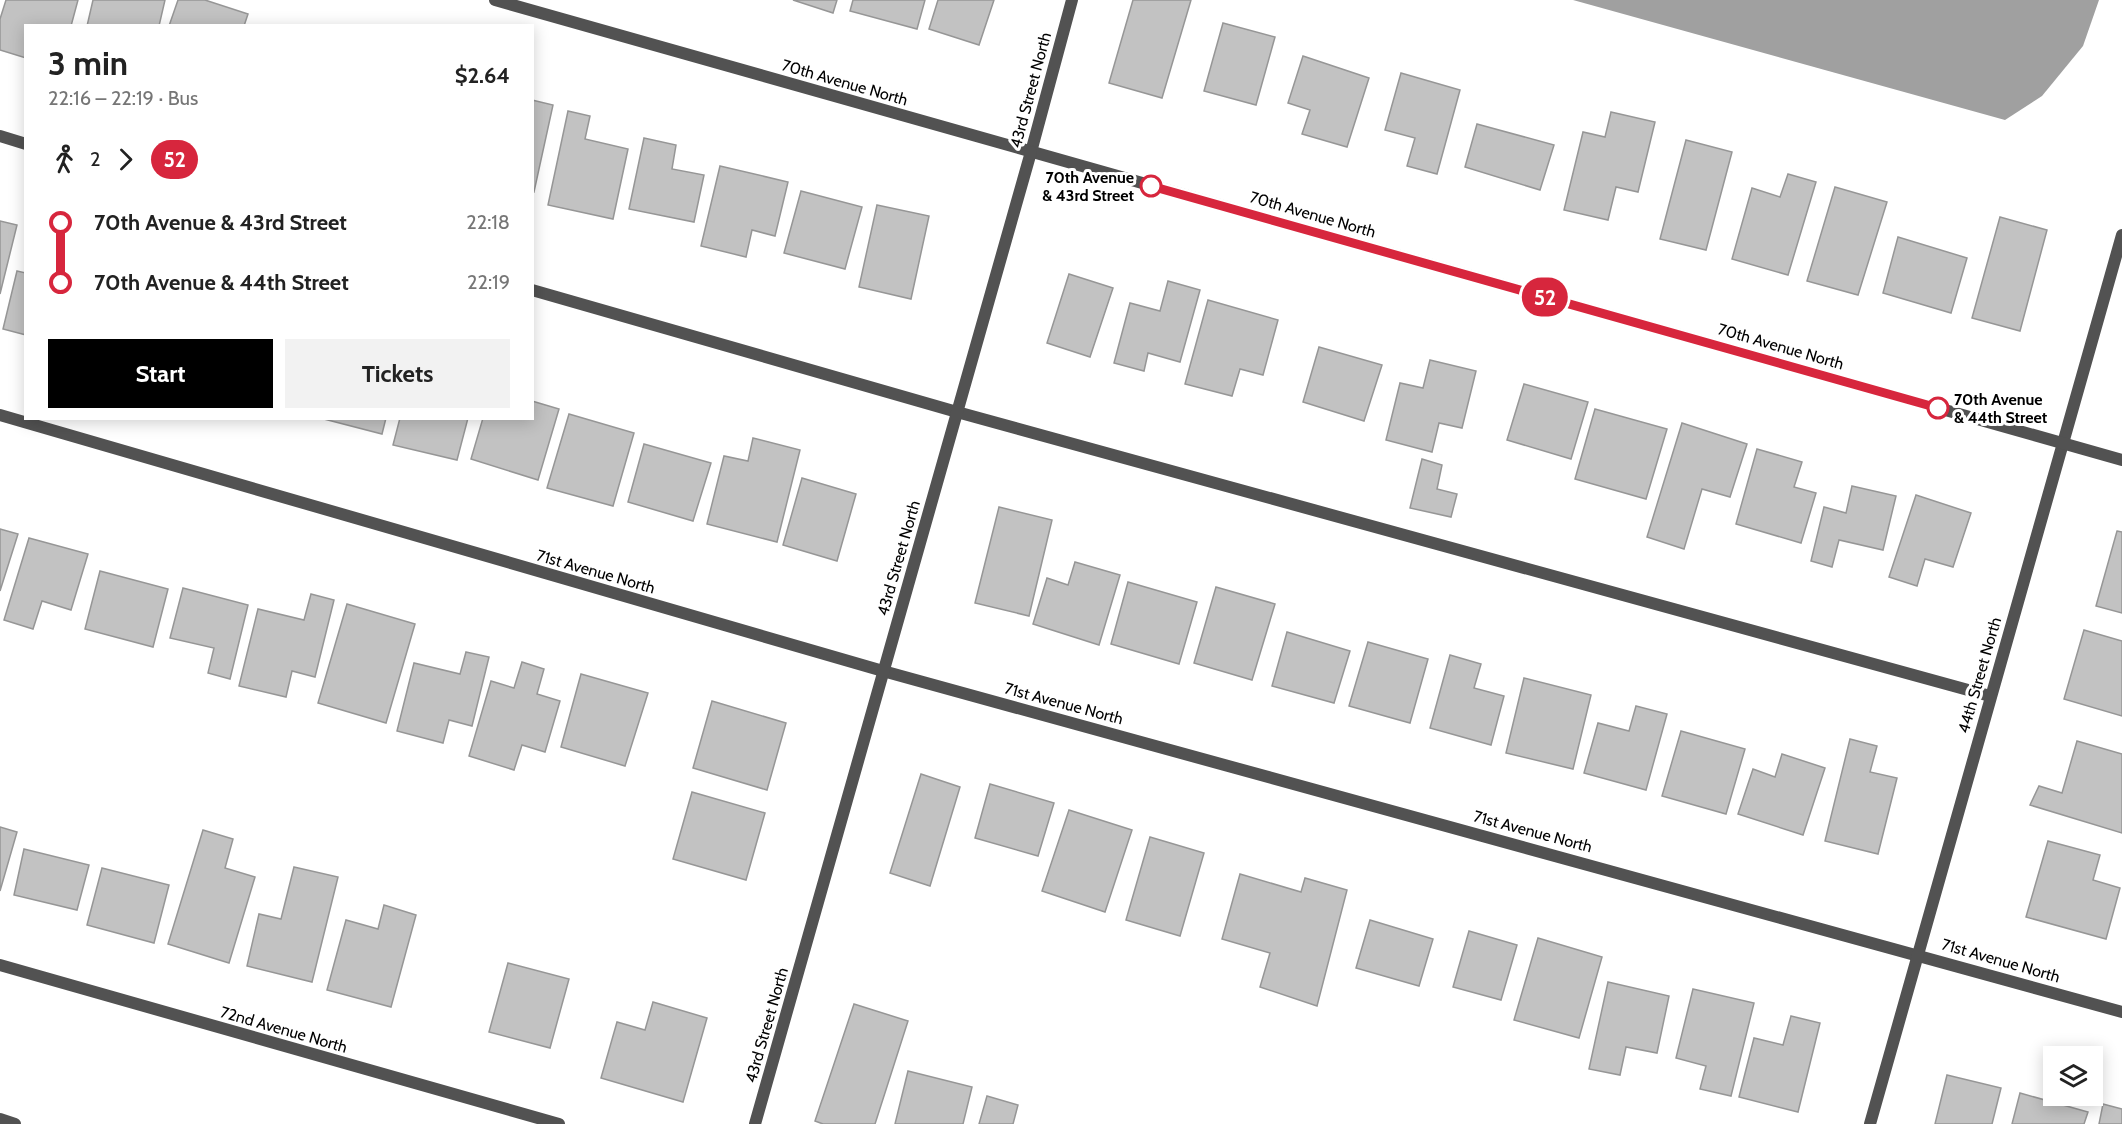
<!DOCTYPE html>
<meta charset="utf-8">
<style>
body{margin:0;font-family:Cabin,sans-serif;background:#f2f2f2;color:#222;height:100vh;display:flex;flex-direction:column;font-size:22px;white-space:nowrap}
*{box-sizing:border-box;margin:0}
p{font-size:20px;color:#767676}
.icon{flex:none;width:33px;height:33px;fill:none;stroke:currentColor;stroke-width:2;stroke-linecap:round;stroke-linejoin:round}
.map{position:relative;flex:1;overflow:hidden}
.details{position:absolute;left:24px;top:24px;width:510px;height:396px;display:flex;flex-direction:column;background:#fff;border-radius:0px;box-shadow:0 3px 15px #0003}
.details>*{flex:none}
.badge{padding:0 12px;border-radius:20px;font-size:21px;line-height:39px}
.tools{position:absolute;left:2043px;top:1046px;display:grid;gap:12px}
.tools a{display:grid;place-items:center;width:60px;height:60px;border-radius:0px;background:#fff;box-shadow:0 3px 15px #0003;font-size:30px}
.map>.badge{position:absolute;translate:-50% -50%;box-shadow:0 0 0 3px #fff}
.legs{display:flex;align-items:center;gap:9px;height:66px;padding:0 24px;font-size:20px}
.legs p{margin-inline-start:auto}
.summary{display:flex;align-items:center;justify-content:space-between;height:102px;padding:0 24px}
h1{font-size:33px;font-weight:800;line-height:45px}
.action{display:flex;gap:12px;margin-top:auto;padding:12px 24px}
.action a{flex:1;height:69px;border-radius:0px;background:#000;color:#fff;font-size:24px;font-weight:800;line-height:69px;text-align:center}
.action a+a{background:#f2f2f2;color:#222}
ul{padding:0 24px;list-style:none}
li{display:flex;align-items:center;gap:21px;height:60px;font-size:22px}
li i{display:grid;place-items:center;width:9px;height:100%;margin:0 8px;background:currentColor}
li i::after{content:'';width:15px;height:15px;margin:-8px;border:4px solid;border-radius:50%;background:#fff}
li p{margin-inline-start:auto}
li:first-child i{background:linear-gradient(#0000 50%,currentColor 0)}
li:last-child i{background:linear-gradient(currentColor 50%,#0000 0)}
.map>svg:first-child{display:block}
.water{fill:#a0a0a0}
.building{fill:#c2c2c2;stroke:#969696;stroke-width:1.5}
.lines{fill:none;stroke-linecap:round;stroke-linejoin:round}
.service{stroke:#525252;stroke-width:12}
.minor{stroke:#525252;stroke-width:12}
.tertiary{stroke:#525252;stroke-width:12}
.line-1-casing{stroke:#fff;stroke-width:14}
.line-1{stroke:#d7263d;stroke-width:9}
.stop-1-dot{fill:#fff;stroke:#d7263d;stroke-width:3}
.labels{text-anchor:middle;stroke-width:6;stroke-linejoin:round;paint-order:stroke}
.street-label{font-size:16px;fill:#000;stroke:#fff}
.stop-label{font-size:16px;font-weight:bold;fill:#000;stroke:#fff;text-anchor:end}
</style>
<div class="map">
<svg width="2122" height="1124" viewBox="0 0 2122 1124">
<rect width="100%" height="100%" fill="#fff"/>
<!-- water -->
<polygon class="water" points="1573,0 2099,0 2083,46 2042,96 2005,120"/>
<!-- building -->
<g class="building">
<polygon points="6,0 78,0 71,26 26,26 26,58 0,50 0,19"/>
<polygon points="93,0 165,0 159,26 87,26"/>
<polygon points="178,0 205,0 248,14 244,26 169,26"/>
<polygon points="793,0 837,0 833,13"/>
<polygon points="853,0 925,0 917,29 850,11"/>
<polygon points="938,0 994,0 979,45 929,29"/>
<polygon points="1133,0 1191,0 1162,98 1109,83"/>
<polygon points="1223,23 1275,37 1256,105 1204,91"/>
<polygon points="1303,56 1369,78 1347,147 1302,134 1310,110 1288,103"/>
<polygon points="1401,73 1460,90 1437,174 1407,166 1415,138 1385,130"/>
<polygon points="532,100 553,105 534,192 532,191"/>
<polygon points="568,111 590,116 585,139 628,149 613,219 548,205"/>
<polygon points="1611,112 1655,122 1638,192 1616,187 1608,220 1564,210 1583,132 1605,137"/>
<polygon points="1477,124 1554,145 1540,190 1465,167"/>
<polygon points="644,138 676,145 672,169 704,175 694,222 629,209"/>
<polygon points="1686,140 1732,152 1706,250 1660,239"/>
<polygon points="720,166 788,182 775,236 752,230 746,257 701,246"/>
<polygon points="1788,174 1816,182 1788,275 1732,259 1752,188 1780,197"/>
<polygon points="1835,187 1887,202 1858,295 1807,281"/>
<polygon points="801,191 862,207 845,269 784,253"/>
<polygon points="877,205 929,216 911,299 859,287"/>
<polygon points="2000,217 2047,230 2020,331 1972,318"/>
<polygon points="0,221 17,225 0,294"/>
<polygon points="1898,237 1967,258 1951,313 1883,293"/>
<polygon points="17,271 26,273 26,335 3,329"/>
<polygon points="1069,274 1113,288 1090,357 1047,343"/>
<polygon points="1168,281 1200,290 1180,362 1148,353 1144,371 1114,363 1130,303 1160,311"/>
<polygon points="1208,300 1278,320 1263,375 1240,369 1232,396 1185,384"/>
<polygon points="1319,347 1382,365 1364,421 1303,402"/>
<polygon points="1430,360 1476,371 1462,428 1439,423 1432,452 1386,440 1400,383 1423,388"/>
<polygon points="1524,384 1588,402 1571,459 1507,440"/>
<polygon points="532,401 559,409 538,480 471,459 483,418 532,418"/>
<polygon points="1595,409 1667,429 1646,499 1575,479"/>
<polygon points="569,414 634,433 613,506 547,488"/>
<polygon points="320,418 386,418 382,434"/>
<polygon points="400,418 468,418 457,460 393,445"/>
<polygon points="1682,423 1747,444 1730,497 1702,489 1684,549 1647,537"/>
<polygon points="753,438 800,450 777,542 707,524 724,456 748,461"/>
<polygon points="644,444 711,463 693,521 628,502"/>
<polygon points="1757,449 1802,462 1794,487 1816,493 1801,543 1736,524"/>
<polygon points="1422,459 1442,465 1437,489 1457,494 1451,517 1410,508"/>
<polygon points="802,478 856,494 837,561 783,545"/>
<polygon points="1852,486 1896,496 1883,550 1839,540 1832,567 1811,561 1824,507 1846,513"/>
<polygon points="1916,495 1971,513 1953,567 1925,559 1917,586 1889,577"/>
<polygon points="999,507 1052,520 1029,616 975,603"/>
<polygon points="0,529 18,534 0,591"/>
<polygon points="2117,531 2122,532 2122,613 2096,606"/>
<polygon points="29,538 88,554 71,610 42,601 33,629 4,620"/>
<polygon points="1075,562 1120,575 1099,645 1033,624 1047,578 1068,585"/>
<polygon points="100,571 168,589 153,647 85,629"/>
<polygon points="1128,582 1197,602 1179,664 1111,644"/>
<polygon points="1216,587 1275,604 1252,680 1194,663"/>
<polygon points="183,588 248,605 230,679 208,673 214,648 170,638"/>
<polygon points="311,594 334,600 315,677 292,671 286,697 239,686 258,609 304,620"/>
<polygon points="347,604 415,624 386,723 318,703"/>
<polygon points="2084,630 2122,641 2122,716 2064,699"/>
<polygon points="1287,632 1350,651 1334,703 1272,686"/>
<polygon points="1368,642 1428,659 1410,723 1349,706"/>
<polygon points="466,652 489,657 472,726 449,720 443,743 397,731 414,663 460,674"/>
<polygon points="1450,655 1481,664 1474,688 1504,696 1491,745 1430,728"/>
<polygon points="522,662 544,669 537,694 560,701 545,752 522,745 514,770 469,756 491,681 514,688"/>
<polygon points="581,674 648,693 625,766 561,747"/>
<polygon points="1524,678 1591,695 1573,769 1506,753"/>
<polygon points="712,701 786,723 767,790 693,768"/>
<polygon points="1636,706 1667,714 1646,790 1584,773 1598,723 1629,731"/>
<polygon points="1681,731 1745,749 1726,814 1662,796"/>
<polygon points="1850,739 1877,746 1870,772 1897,778 1878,854 1825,841"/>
<polygon points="2077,741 2122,754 2122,833 2030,805 2039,786 2062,793"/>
<polygon points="1782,754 1825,768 1803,835 1738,814 1753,769 1775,777"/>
<polygon points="921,774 960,787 930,886 890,873"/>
<polygon points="990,784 1054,803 1038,856 975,838"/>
<polygon points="692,792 765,813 746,880 673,859"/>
<polygon points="1069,810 1132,830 1105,912 1042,891"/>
<polygon points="0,827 17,832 0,891"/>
<polygon points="203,830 233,839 225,868 255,877 229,963 168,944"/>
<polygon points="1150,837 1204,853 1180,936 1126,920"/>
<polygon points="2048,841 2100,855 2093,880 2120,888 2106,939 2026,917"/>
<polygon points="24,849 89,865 77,910 14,895"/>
<polygon points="294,867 338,877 312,982 247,966 259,914 281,919"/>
<polygon points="102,868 169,885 154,943 87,925"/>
<polygon points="1240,874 1301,892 1305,878 1347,890 1317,1006 1260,987 1270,953 1222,939"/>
<polygon points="384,905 416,915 391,1007 327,990 346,920 378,929"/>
<polygon points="1370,920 1433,939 1419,986 1356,968"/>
<polygon points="1469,931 1517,945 1501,1000 1453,987"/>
<polygon points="1538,938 1602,957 1579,1038 1514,1020"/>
<polygon points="508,963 569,979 550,1048 489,1032"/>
<polygon points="1608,982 1669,996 1657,1053 1626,1047 1620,1075 1589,1069"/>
<polygon points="1693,989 1754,1003 1731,1096 1700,1089 1706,1066 1676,1058"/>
<polygon points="653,1002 707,1018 683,1102 601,1078 617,1022 645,1030"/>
<polygon points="854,1004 908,1021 875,1124 823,1124 815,1121"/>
<polygon points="1791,1016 1820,1023 1798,1112 1739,1097 1754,1038 1783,1045"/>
<polygon points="908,1071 972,1087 963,1124 895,1124"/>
<polygon points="1947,1075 2001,1088 1992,1124 1935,1124"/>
<polygon points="2020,1093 2088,1112 2084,1124 2012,1124"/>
<polygon points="987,1096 1018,1105 1013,1124 979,1124"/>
<polygon points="2103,1104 2122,1109 2122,1124 2099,1124"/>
</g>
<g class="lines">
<!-- service -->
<g class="service">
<polyline points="0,136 26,144"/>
<polyline points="532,290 957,412 1990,696"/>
<polyline points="0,1119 15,1124"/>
</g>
<!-- minor -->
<g class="minor">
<polyline points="1031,152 1072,0"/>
<polyline points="0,415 883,671 2122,1012"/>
<polyline points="0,965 559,1124"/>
<polyline points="1870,1124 2122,235"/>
</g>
<!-- tertiary -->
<g class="tertiary">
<polyline points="495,0 2122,460"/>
<polyline points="755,1124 1031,152"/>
</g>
</g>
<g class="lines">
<!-- line-1 casing -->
<g class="line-1-casing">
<polyline id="line-1" points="1151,186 1938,408"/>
</g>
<!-- line-1 -->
<use href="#line-1" class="line-1"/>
</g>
<!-- markers -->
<g class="stop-1-dot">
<circle cx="1151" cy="186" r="10"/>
<circle cx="1938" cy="408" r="10"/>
</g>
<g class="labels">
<!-- street labels -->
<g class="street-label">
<text transform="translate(845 82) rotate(16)" y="6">70th Avenue North</text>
<text transform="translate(1030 90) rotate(-75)" y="6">43rd Street North</text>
<text transform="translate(1313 214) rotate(16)" y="6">70th Avenue North</text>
<text transform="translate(1781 346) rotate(16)" y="6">70th Avenue North</text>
<text transform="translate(898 558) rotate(-74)" y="6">43rd Street North</text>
<text transform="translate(596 571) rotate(16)" y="6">71st Avenue North</text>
<text transform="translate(1979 675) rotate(-74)" y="6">44th Street North</text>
<text transform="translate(1064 703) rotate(15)" y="6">71st Avenue North</text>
<text transform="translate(1533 831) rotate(15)" y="6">71st Avenue North</text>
<text transform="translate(2001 960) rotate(16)" y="6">71st Avenue North</text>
<text transform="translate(766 1025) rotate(-74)" y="6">43rd Street North</text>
<text transform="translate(284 1029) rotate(16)" y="6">72nd Avenue North</text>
</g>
<!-- stop labels -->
<g class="stop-label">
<text x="1134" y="183">70th Avenue<tspan x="1134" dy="18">&amp; 43rd Street</tspan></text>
<text x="1954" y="405" text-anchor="start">70th Avenue<tspan x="1954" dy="18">&amp; 44th Street</tspan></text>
</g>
</g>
</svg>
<div class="tools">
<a><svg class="icon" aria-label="layers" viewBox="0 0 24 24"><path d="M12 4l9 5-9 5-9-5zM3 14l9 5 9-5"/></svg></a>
</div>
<b class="badge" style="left:1545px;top:297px;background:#d7263d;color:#fff">52</b>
<section class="details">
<div class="summary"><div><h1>3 min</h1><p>22:16 – 22:19 · Bus</p></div><b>$2.64</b></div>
<div class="legs"><svg class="icon" aria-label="walk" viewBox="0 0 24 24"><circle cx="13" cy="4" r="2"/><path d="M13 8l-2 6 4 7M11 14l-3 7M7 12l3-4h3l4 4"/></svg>2<svg class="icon" aria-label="forward" viewBox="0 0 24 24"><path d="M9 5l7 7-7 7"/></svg><b class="badge" style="background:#d7263d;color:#fff">52</b></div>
<ul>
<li><i style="color:#d7263d"></i><b>70th Avenue &amp; 43rd Street</b><p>22:18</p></li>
<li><i style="color:#d7263d"></i><b>70th Avenue &amp; 44th Street</b><p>22:19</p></li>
</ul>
<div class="action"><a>Start</a><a>Tickets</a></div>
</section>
</div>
